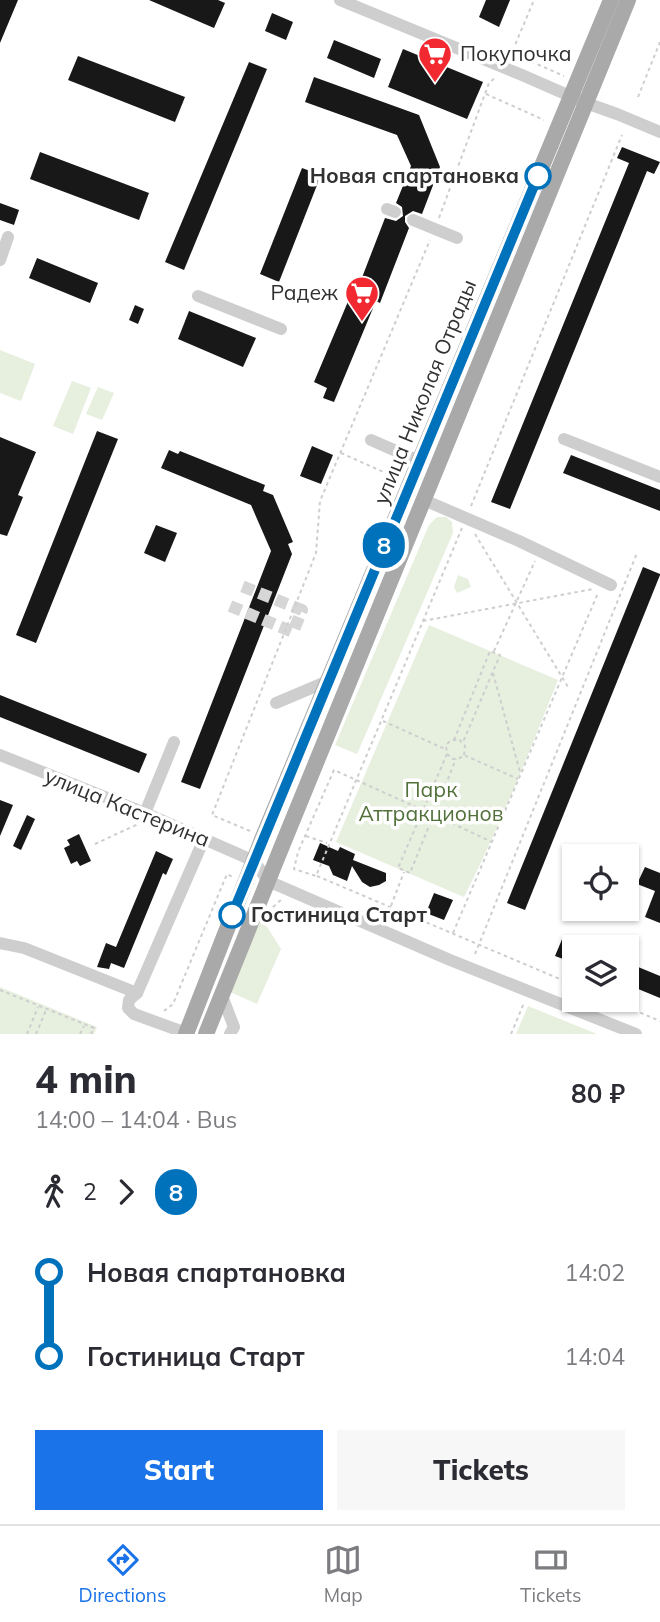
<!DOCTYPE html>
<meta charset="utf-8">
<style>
body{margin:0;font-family:Mulish,sans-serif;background:#f7f7f7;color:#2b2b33;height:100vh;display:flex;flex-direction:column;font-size:26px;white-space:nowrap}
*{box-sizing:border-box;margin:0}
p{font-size:23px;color:#7c7c81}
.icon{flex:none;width:38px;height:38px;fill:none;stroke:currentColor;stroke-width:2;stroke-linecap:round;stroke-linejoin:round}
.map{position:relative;height:1034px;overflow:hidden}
.panel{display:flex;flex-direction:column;background:#fff;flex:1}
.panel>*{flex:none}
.badge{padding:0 14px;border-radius:23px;font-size:24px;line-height:46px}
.buttons{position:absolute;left:562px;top:844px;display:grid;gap:14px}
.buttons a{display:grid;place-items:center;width:77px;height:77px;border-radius:0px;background:#fff;box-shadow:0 2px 5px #0004;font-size:35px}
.map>.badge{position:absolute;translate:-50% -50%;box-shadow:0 0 0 4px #fff}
.legs{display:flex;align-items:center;gap:10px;height:77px;padding:0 35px;font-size:23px}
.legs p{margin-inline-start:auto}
.overview{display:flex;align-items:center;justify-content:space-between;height:119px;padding:0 35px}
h1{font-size:38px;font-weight:800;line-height:52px}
.action{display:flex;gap:14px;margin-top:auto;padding:14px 35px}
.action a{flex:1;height:80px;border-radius:0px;background:#1a73e8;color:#fff;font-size:28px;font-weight:800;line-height:80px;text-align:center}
.action a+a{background:#f7f7f7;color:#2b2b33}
ul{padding:0 35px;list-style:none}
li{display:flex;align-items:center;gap:24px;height:84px;font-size:26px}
li i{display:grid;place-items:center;width:10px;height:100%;margin:0 9px;background:currentColor}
li i::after{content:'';width:18px;height:18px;margin:-9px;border:5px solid;border-radius:50%;background:#fff}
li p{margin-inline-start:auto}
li:first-child i{background:linear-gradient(#0000 50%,currentColor 0)}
li:last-child i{background:linear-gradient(currentColor 50%,#0000 0)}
.tab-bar{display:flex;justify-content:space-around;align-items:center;height:98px;border-top:2px solid #e1e1e2;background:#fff;font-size:19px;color:#7c7c81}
.tab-bar a{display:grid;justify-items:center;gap:4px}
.tab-bar .current{color:#1a73e8}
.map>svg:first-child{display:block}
.green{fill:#e7efdf}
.building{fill:#181818}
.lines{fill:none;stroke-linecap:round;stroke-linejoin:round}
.minor-tunnel{stroke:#d6d6d6;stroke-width:12;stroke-dasharray:12 6;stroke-linecap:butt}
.path{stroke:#cecece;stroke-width:2;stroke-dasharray:3.5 3.5;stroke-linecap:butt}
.minor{stroke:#cecece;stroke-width:12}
.major{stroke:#a9a9a9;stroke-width:16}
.line-1-casing{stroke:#fff;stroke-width:16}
.line-1{stroke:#0072bc;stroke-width:10}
.stop-1-dot{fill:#fff;stroke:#0072bc;stroke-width:3.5}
.labels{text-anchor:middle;stroke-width:7;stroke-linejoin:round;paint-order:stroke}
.poi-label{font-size:21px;fill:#313131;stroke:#fff;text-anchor:start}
.stop-label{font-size:21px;font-weight:bold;fill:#313131;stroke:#fff;text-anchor:end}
.street-label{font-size:21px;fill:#313131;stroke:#fff}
.park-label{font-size:21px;fill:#52713a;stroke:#fff}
</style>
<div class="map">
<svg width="660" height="1034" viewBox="0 0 660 1034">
<rect width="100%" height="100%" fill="#fff"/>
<!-- green -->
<g class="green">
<polygon points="0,350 35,364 21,401 0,393"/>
<polygon points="72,381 91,388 73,434 53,426"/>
<polygon points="98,387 114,393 102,420 86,414"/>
<polygon points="437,517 446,517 452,522 453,533 357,754 335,745 429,525"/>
<polygon points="458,575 468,579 471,587 457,593 454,587"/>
<path d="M429 625 558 680C529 753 500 826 464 897L336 842Z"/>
<polygon points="261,917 281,949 257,1004 230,992"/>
<polygon points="0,987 97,1027 94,1034 0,1034"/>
<polygon points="528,1006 597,1034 516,1034"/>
</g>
<!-- building -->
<g class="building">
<polygon points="0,0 18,0 0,43"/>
<polygon points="149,0 218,0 225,3 214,28"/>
<polygon points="486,0 510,0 499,27 479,17"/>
<polygon points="272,13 293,22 286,40 265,31"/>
<polygon points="334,40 381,59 374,78 327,58"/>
<polygon points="403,49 483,82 467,119 388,87"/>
<polygon points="78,56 185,97 175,122 68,80"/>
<polygon points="249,62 267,69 184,270 165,262"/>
<polygon points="314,77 419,115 440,167 422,214 413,211 405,216 405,222 409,228 380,303 376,301 334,402 323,398 327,388 314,382 352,292 356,293 385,218 396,221 403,216 402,207 396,203 411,166 397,135 305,102"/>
<polygon points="622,147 660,162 654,174 647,171 510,509 491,502 629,163 617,158"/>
<polygon points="40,152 149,193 139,220 30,179"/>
<polygon points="302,168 321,175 279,282 260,274"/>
<polygon points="0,203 19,210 14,225 0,220"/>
<polygon points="37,258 98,283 90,303 29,278"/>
<polygon points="135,305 144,309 138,324 129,320"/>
<polygon points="189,311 256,338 243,367 178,339"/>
<polygon points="97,431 118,439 36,643 16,635"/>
<polygon points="0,437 36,452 18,495 23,497 7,536 0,534"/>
<polygon points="312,446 333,455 321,484 300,476"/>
<polygon points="169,450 178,454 180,451 265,485 263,491 273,495 293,542 288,544 292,554 200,789 181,782 271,551 251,505 161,468"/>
<polygon points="571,455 660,490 660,511 563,473"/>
<polygon points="156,525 177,533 165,562 144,553"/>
<polygon points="643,567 660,574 660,575 525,910 507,903"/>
<polygon points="0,695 147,754 139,773 0,717"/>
<polygon points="0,800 13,805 0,836"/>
<polygon points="27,815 35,819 21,850 13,846"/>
<polygon points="79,834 91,861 80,866 77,861 71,864 64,848 70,845 67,840"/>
<polygon points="320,843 338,851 340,847 355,854 353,860 386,873 386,881 379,885 370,887 362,882 352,866 347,881 333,875 329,866 313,860"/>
<polygon points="156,851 173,859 166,875 163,873 124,968 111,963 109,969 97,967 106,943 116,947"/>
<polygon points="645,867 660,873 660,923 645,917 655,891 637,884"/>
<polygon points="434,893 453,900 444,920 426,913"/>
<polygon points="563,937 574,941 574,963 555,956"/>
<polygon points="626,962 660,976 660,998 626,984"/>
</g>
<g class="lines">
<!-- minor-tunnel -->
<polyline class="minor-tunnel" points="230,606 293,632 302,610 239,585"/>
<!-- path -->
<g class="path">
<polyline points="512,53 564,76"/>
<polyline points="510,57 534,0"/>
<polyline points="486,94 544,120"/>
<polyline points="638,97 660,42"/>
<polyline points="439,218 489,83 495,78"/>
<polyline points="341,453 399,479"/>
<polyline points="471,506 622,135"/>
<path d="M462 528 316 876 294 869 298 852 334 770C387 794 439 817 492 842"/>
<polyline points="475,534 568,687"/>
<polyline points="423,621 593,589"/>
<polyline points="494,651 535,561"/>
<polyline points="493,673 520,772"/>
<polyline points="383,721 445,749"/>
<polyline points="454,740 490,651 500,655 463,742"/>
<polyline points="447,754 398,868 410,873 456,759"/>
<polyline points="464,755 465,746 459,739 450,741 446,745 447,754 453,759 460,758 464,755 518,779"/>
<polyline points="250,831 212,815 316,553 320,501 430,240"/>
<polyline points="306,836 327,843"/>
<polyline points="95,844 136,825 138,822"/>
<polyline points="317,876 574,985"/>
<polyline points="391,906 404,872"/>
<polyline points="273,907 282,899"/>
<polyline points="453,933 598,593"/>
<polyline points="475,954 637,553"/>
<polyline points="0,990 94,1028 91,1034"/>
<polyline points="608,999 660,1021"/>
<polyline points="164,1011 173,1004 227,874 233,877"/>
<polyline points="27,1034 38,1007"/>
<polyline points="36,1034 46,1010"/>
<polyline points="80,1034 84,1026"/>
<polyline points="511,1034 524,1003"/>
</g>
<!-- minor -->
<g class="minor">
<polyline points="340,0 522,75 586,103 617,114 660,132"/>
<polyline points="387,209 395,212"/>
<polyline points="413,220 457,238"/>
<polyline points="0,260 8,237"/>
<polyline points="198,296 281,329"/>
<polyline points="564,439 660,477"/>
<polyline points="371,440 419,461"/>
<polyline points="424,500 519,541 611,585"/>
<polyline points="276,703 328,681"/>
<polyline points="0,755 145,813 254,861 268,881 450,960 636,1034"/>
<polyline points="145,813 174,742"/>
<polyline points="0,943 24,948 137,993"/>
<polyline points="222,996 234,1027 230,1034"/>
<polyline points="186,1033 134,1014 128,1008 129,1000 137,993 204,839"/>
</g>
<!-- major -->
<g class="major">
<polyline points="186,1034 263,837 611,0"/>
<polyline points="206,1034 282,846 628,0"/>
</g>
</g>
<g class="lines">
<!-- line-1 casing -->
<g class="line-1-casing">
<polyline id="line-1" points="232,915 538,176"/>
</g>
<!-- line-1 -->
<use href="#line-1" class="line-1"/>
</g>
<!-- icons -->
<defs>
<g id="supermarket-pin" transform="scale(1.75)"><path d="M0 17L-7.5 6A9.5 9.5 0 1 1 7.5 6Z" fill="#f32931" stroke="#fff"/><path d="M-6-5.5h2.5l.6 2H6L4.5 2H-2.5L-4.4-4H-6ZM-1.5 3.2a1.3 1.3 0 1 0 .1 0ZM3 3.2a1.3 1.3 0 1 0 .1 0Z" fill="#fff"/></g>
</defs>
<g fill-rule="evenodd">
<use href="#supermarket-pin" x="435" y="54"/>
<use href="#supermarket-pin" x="362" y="293"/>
</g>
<!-- markers -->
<g class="stop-1-dot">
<circle cx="538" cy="176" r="12"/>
<circle cx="232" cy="915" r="12"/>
</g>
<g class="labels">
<!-- poi labels -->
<g class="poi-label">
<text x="460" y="61">Покупочка</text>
<text x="338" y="300" text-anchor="end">Радеж</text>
</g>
<!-- stop labels -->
<g class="stop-label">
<text x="519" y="183">Новая спартановка</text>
<text x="251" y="922" text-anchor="start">Гостиница Старт</text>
</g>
<!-- street labels -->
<g class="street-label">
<text transform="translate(425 392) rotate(-68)" y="7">улица Николая Отрады</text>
<text transform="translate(127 808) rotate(22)" y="7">улица Кастерина</text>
</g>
<!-- park labels -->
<g class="park-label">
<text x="431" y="797">Парк<tspan x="431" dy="24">Аттракционов</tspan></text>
</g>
</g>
</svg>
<div class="buttons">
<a><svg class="icon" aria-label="locate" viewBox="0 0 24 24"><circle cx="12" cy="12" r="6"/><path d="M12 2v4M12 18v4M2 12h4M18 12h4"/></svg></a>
<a><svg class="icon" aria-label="layers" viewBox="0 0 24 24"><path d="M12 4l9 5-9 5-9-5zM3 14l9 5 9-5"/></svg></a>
</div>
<b class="badge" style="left:384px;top:545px;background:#0072bc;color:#fff">8</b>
</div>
<section class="panel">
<div class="overview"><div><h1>4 min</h1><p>14:00 – 14:04 · Bus</p></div><b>80 ₽</b></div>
<div class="legs"><svg class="icon" aria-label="walk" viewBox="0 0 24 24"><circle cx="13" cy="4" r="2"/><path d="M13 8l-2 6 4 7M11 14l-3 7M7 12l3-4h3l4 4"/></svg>2<svg class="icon" aria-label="forward" viewBox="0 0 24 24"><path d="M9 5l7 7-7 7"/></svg><b class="badge" style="background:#0072bc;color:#fff">8</b></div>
<ul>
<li><i style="color:#0072bc"></i><b>Новая спартановка</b><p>14:02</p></li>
<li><i style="color:#0072bc"></i><b>Гостиница Старт</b><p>14:04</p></li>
</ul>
<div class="action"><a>Start</a><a>Tickets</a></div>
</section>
<nav class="tab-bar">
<a class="current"><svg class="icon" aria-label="directions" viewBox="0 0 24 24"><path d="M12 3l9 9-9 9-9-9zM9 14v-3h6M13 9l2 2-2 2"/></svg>Directions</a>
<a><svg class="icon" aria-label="map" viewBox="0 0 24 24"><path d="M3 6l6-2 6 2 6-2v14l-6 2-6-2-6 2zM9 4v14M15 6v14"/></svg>Map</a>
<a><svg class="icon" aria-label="tickets" viewBox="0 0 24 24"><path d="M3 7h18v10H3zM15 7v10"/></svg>Tickets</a>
</nav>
